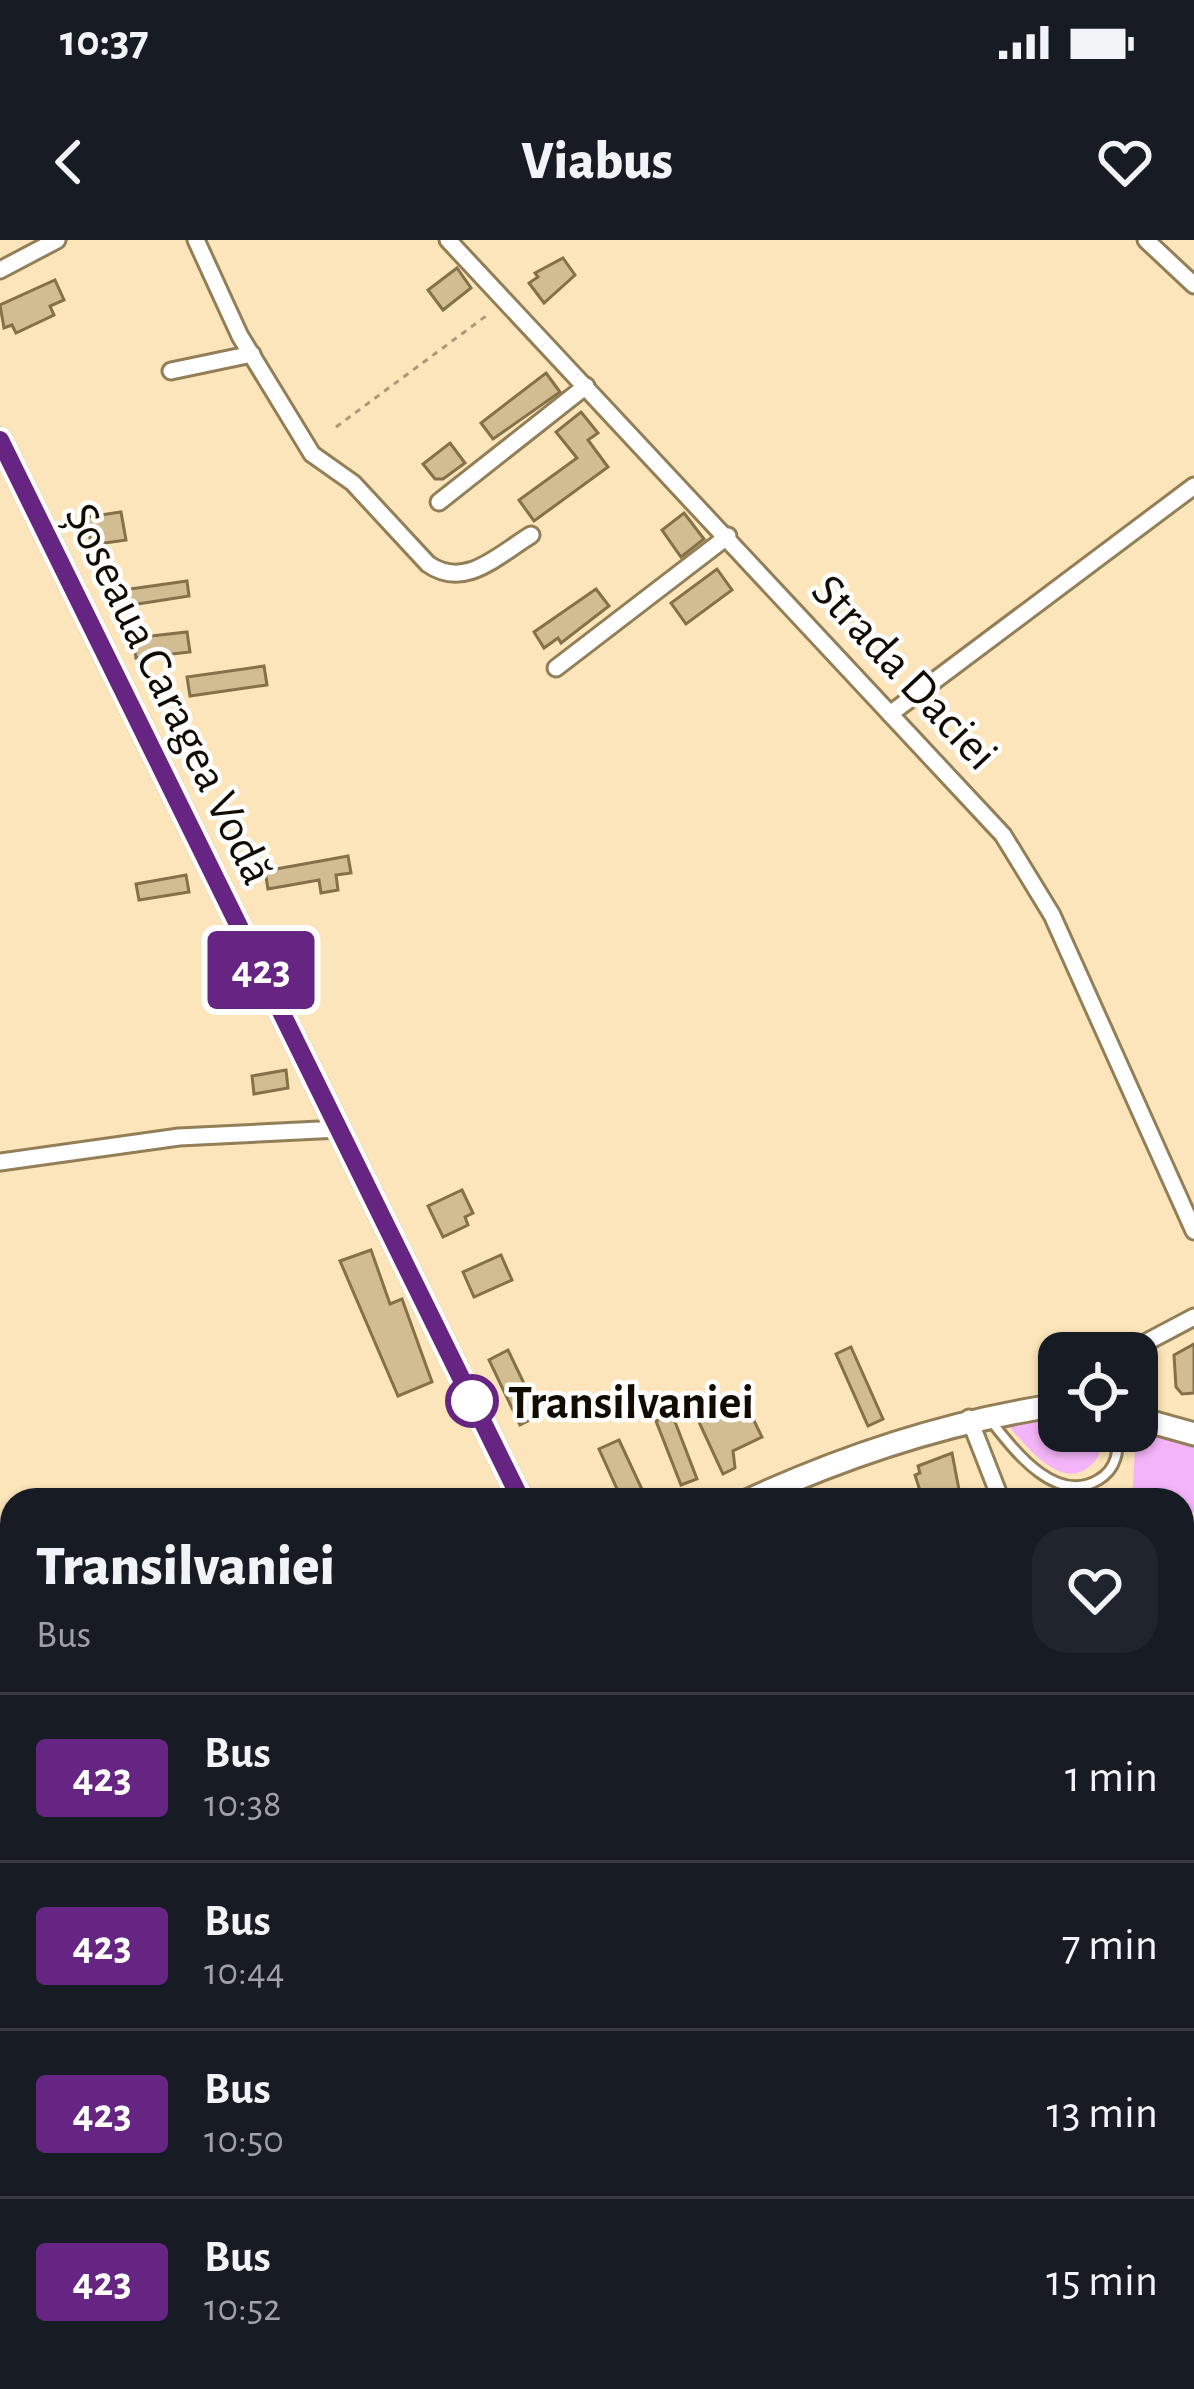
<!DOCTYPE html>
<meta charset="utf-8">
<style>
body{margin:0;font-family:"Alegreya Sans",sans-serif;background:#20242c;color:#f1f3f6;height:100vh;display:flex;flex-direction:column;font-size:45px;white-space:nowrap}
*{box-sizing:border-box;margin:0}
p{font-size:39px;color:#9ea1a6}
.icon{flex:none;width:66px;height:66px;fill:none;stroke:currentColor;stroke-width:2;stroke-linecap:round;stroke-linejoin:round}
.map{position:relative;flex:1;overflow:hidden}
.panel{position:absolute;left:0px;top:1248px;width:1194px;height:903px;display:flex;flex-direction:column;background:#171b24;border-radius:36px 36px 0 0;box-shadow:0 3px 9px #0004}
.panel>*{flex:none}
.badge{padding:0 24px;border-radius:9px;font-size:42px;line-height:78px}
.buttons{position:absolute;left:1038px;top:1092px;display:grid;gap:24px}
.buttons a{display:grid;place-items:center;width:120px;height:120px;border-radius:24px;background:#171b24;box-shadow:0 3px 9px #0004;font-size:60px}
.map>.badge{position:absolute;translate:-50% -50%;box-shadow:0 0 0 6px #fff}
.round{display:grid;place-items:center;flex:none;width:126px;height:126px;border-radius:36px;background:#20242c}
.overview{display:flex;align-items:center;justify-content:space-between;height:204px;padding:0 36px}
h1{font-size:57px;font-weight:800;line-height:90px}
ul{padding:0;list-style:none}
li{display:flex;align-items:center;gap:36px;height:168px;padding:0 36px;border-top:3px solid #363941}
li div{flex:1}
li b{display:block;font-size:45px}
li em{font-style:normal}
li .badge{min-width:132px;font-weight:700;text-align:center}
.status{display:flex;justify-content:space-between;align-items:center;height:84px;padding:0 60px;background:#171b24;direction:ltr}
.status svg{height:33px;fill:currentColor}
header{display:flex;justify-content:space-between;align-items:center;height:156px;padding:0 36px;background:#171b24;font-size:54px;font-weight:800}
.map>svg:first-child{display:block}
.green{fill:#f4b4f9}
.building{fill:#d2bd92;stroke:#857149;stroke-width:3}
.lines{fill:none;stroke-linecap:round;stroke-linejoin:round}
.lane-casing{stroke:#937f57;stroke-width:14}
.street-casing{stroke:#937f57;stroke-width:21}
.secondary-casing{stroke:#937f57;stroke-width:27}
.path{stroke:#ab997a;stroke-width:3;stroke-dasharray:6 6;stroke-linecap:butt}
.lane{stroke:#fff;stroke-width:8}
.street{stroke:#fff;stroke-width:15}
.secondary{stroke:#fff;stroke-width:21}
.line-casing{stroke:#fff;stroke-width:27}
.line{stroke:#662483;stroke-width:18}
.stop-dot{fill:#fff;stroke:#662483;stroke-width:6}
.labels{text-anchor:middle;stroke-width:9;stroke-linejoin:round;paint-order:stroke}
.street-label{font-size:48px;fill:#120b00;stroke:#fff}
.stop-label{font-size:48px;font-weight:bold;fill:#120b00;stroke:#fff;text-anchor:start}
</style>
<div class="status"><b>10:37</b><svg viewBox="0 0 49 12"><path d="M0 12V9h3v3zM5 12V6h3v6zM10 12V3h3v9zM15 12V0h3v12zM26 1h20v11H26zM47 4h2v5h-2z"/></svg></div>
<header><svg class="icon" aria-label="back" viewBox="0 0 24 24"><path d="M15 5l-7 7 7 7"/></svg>Viabus<svg class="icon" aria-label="heart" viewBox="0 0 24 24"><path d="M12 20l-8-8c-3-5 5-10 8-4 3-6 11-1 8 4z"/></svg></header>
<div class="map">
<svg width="1194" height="2149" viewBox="0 0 1194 2149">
<rect width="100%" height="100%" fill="#fce5ba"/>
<!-- green -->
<g class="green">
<path d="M1042 1175 1059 1176V1191H1099C1102 1206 1101 1218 1089 1227 1059 1251 1025 1204 1007 1184Z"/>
<polygon points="1136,1191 1194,1203 1194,1273 1182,1271 1182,1260 1132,1260"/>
</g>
<!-- building -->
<g class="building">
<polygon points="563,18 575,35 544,63 529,43 538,37 535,33"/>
<polygon points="457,28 471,48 443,70 428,50"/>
<polygon points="55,40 64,60 50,66 54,75 16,93 12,85 4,88 0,65"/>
<polygon points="546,133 560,152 493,199 481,183"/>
<polygon points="581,172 598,193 588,200 608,227 534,281 519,260 577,218 556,192"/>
<polygon points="450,203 465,223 443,239 435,239 423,224"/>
<polygon points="121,272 126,300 91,305 87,277"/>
<polygon points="684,273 704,299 681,317 662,290"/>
<polygon points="717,329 732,350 686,384 671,363"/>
<polygon points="187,341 189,356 112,368 109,352"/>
<polygon points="596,349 609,366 561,403 558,398 544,408 534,392"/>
<polygon points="187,392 190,412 136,418 133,398"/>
<polygon points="264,426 267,445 190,456 187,437"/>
<polygon points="348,616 351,633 336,635 338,650 321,653 319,640 268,649 265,631"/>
<polygon points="186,635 189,652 139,660 136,644"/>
<polygon points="286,830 288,848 254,854 252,836"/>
<polygon points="462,950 473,973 465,977 468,985 443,997 428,966"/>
<polygon points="371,1010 390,1064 402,1059 432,1142 398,1156 340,1021"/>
<polygon points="501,1015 512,1040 474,1057 463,1032"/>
<polygon points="1194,1104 1194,1153 1182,1154 1176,1147 1174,1115"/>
<polygon points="851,1107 883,1179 868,1186 836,1114"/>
<polygon points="508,1110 539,1175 520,1185 489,1120"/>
<polygon points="743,1158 762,1197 733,1211 735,1228 723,1234 698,1180"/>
<polygon points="672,1174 697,1239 681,1245 656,1181"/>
<polygon points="619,1200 647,1260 622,1260 599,1209"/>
<polygon points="952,1213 961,1260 923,1260 915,1235 920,1233 918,1226"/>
</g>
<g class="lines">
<!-- lane casing -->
<g class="lane-casing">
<path id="lane" d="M991 1181C1014 1210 1055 1265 1098 1240 1117 1229 1119 1211 1117 1191"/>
</g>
<!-- street casing -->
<g class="street-casing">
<g id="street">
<path d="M196 0 240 96 312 214 353 243 428 324C465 350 498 315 531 295"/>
<polyline points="448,0 1003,595 1052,675 1194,991"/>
<polyline points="1146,0 1194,45"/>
<polyline points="0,30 57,0"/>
<polyline points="171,131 252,114"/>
<polyline points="439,262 586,146"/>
<polyline points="556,428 728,296"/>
<polyline points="890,474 1194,246"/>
<polyline points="0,922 179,897 339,889"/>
<polyline points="1126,1113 1194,1077"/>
<polyline points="969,1178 1001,1260"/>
<polyline points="0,1634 12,1624"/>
<polyline points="1182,1701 1194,1700"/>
<polyline points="906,2139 914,2149"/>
</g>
</g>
<!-- secondary casing -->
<g class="secondary-casing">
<g id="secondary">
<polyline points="0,200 521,1260"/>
<polyline points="1137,1178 1194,1194"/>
<path d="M749 1260C849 1214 950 1181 1059 1165"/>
</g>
</g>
<!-- path -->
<g class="path">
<polyline points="336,187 490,73"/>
<polyline points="0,1830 12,1766"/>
</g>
<!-- lane -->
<use href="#lane" class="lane"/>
<!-- street -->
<use href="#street" class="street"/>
<!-- secondary -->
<use href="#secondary" class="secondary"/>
</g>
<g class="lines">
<!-- line casing -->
<g class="line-casing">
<polyline id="line" points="0,200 521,1260"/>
</g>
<!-- line -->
<use href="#line" class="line"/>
</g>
<!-- markers -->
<circle class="stop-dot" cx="472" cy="1161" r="24"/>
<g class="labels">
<!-- street labels -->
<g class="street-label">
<text transform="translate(906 431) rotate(47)" y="17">Strada Daciei</text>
<text transform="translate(171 453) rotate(64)" y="17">Șoseaua Caragea Vodă</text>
</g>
<!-- stop labels -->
<g class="stop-label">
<text x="508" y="1178">Transilvaniei</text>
</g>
</g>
</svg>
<div class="buttons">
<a><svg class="icon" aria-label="locate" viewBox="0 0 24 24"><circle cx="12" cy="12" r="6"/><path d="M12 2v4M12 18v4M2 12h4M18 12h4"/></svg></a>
</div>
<b class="badge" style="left:261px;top:730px;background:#662483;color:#fff">423</b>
<section class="panel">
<div class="overview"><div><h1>Transilvaniei</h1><p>Bus</p></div><a class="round"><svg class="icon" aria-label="heart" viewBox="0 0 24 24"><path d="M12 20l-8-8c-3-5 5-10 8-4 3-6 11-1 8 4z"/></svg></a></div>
<ul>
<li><span class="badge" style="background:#662483;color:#fff">423</span><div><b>Bus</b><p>10:38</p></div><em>1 min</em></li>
<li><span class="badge" style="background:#662483;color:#fff">423</span><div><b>Bus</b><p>10:44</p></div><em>7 min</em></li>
<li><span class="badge" style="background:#662483;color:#fff">423</span><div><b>Bus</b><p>10:50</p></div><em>13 min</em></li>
<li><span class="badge" style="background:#662483;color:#fff">423</span><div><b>Bus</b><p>10:52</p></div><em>15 min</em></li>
</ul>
</section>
</div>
